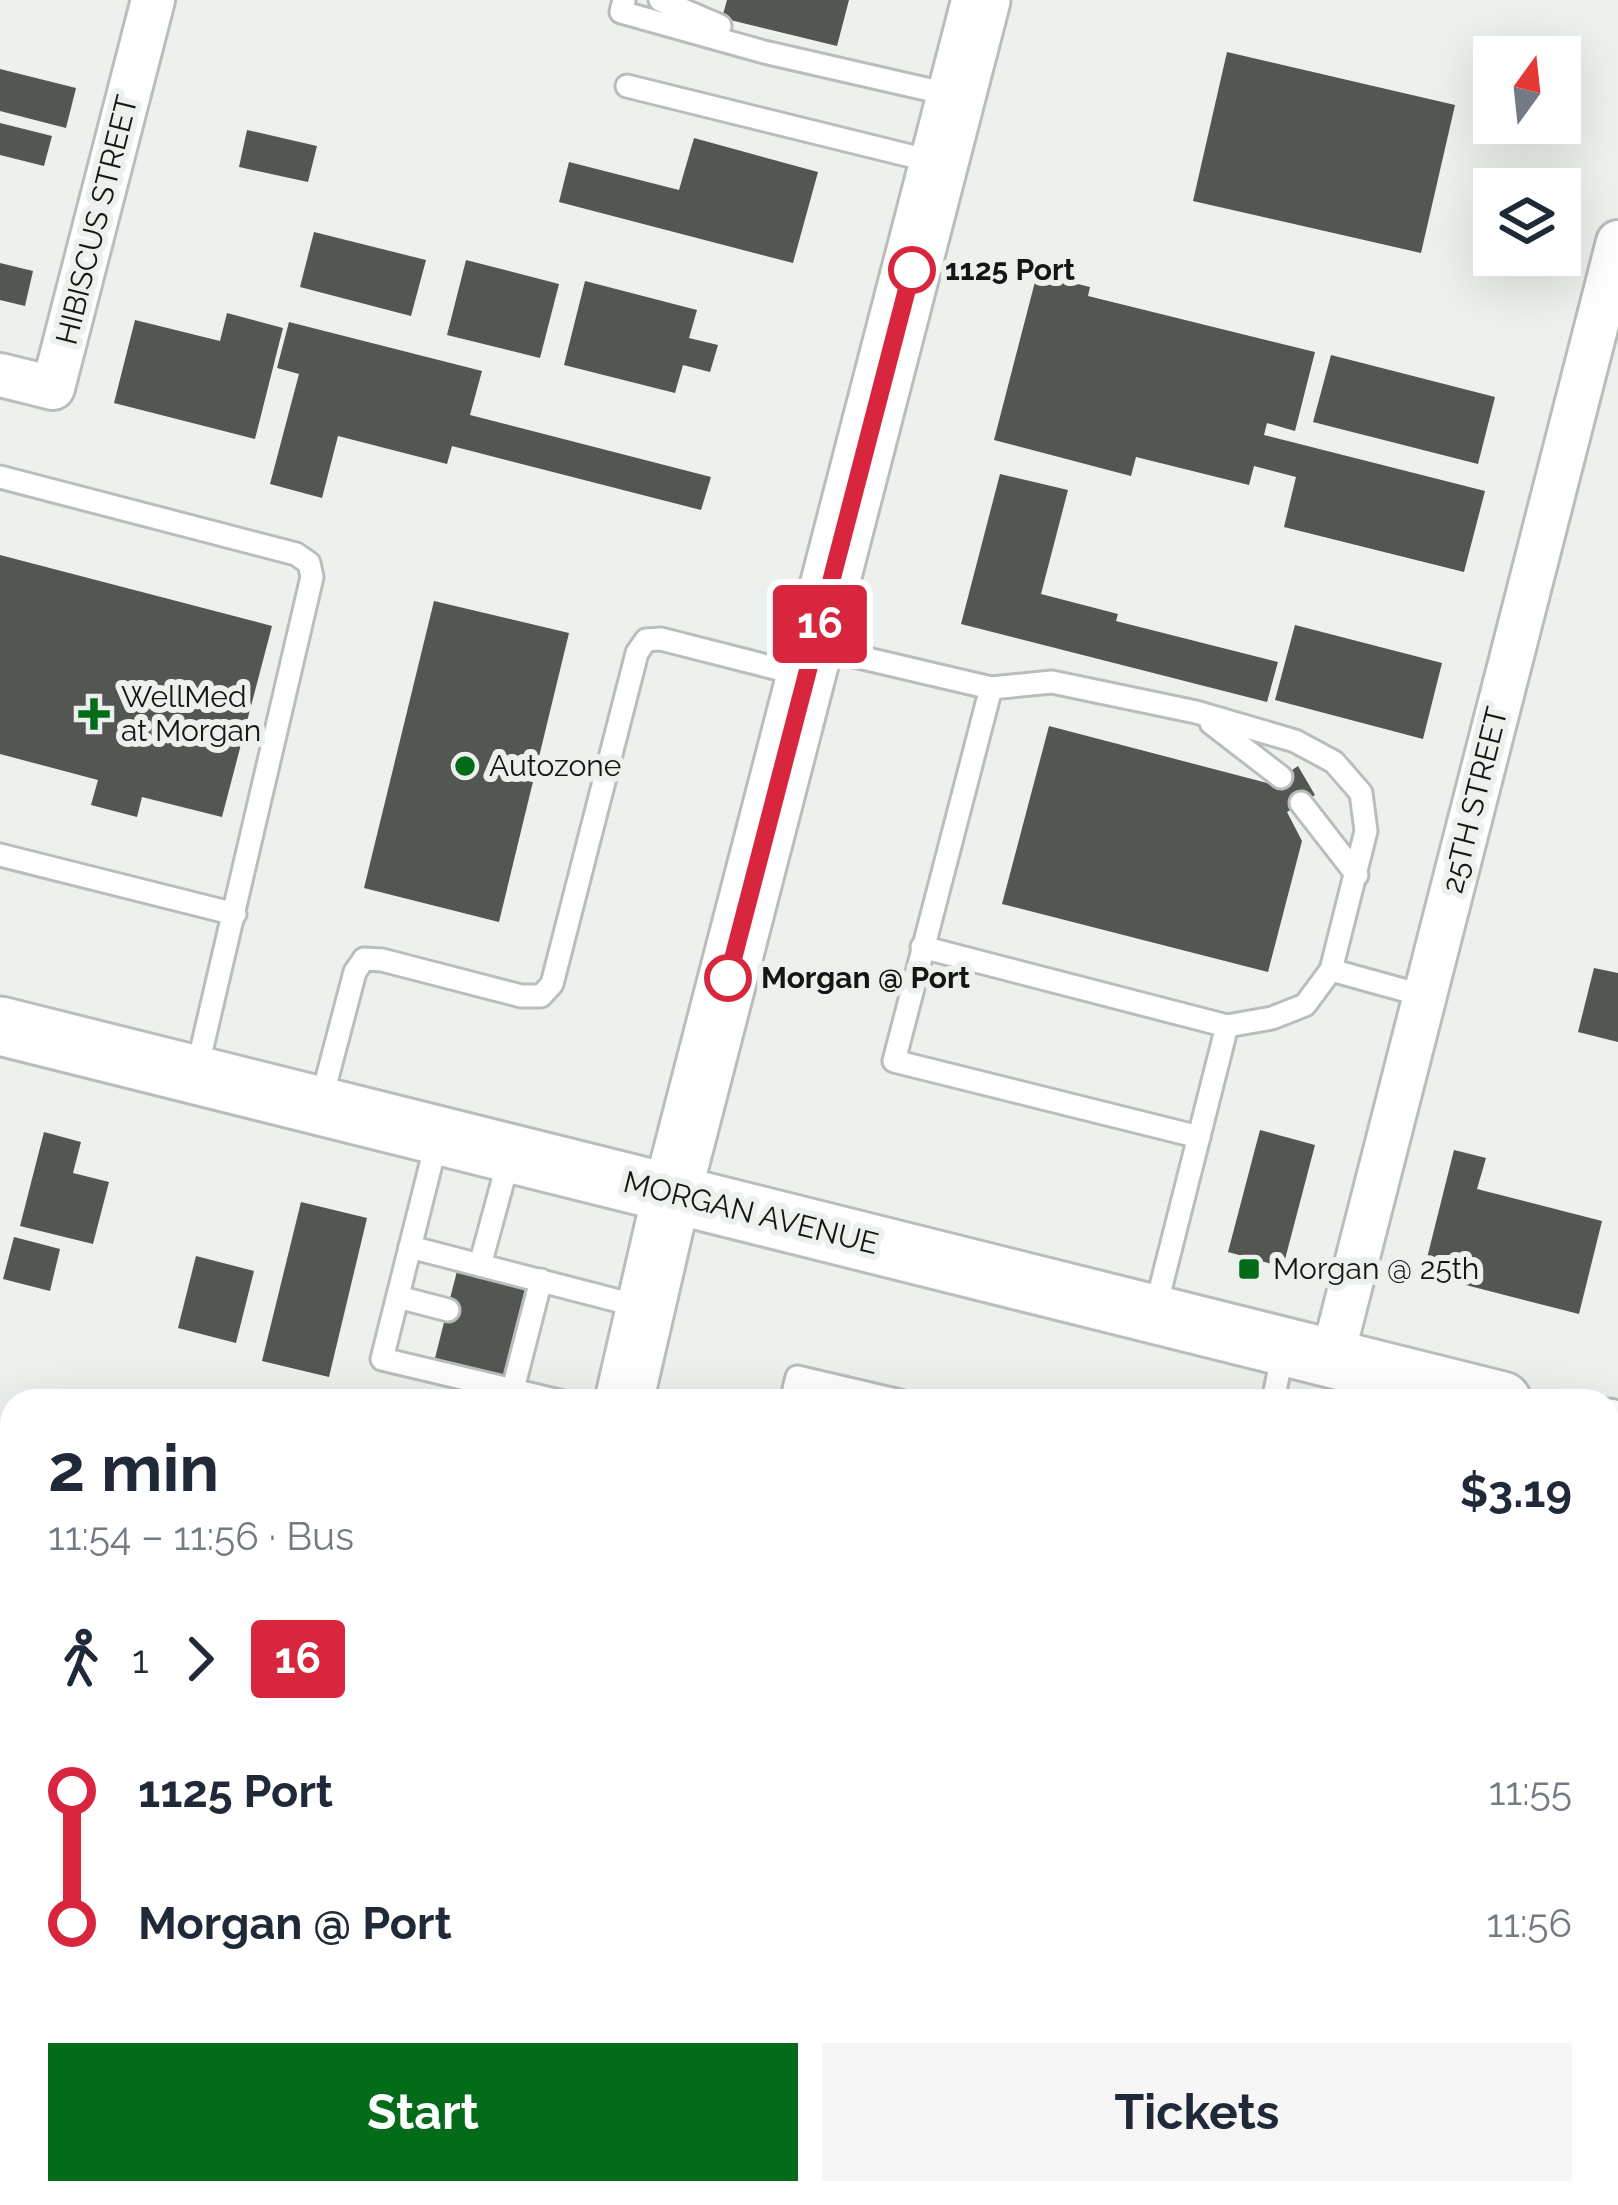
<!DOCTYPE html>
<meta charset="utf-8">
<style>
body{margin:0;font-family:Raleway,sans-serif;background:#f6f6f7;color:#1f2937;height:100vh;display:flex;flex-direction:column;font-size:45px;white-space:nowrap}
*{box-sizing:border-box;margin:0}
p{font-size:39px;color:#747a83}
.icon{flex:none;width:66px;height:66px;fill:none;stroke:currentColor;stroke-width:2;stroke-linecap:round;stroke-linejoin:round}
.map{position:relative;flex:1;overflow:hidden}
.drawer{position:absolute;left:0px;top:1389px;width:1620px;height:816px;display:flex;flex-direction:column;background:#fff;border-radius:36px 36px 0 0;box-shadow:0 12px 48px #0002}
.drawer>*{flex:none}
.badge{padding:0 24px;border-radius:9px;font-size:42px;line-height:78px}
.needle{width:78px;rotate:15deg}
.buttons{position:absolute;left:1473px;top:36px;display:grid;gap:24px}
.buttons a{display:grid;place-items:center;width:108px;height:108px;border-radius:0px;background:#fff;box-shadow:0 12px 48px #0002;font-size:60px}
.map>.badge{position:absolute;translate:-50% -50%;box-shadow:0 0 0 6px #fff}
.legs{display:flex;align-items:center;gap:18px;height:132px;padding:0 48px;font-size:39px}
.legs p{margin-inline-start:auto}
.headline{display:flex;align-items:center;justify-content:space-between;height:204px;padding:0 48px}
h1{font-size:66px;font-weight:700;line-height:90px}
.button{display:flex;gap:24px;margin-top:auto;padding:24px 48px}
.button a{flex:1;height:138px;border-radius:0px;background:#036b19;color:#fff;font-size:48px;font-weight:700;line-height:138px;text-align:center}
.button a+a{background:#f6f6f7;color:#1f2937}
ul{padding:0 48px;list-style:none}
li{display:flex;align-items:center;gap:42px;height:132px;font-size:45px}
li i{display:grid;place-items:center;width:18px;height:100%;margin:0 15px;background:currentColor}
li i::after{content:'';width:30px;height:30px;margin:-15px;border:9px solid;border-radius:50%;background:#fff}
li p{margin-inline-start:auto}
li:first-child i{background:linear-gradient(#0000 50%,currentColor 0)}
li:last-child i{background:linear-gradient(currentColor 50%,#0000 0)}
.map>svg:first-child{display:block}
.building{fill:#535653}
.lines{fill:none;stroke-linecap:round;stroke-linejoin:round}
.lane-casing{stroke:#babeba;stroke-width:27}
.street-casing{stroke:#babeba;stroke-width:48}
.secondary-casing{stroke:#babeba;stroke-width:63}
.lane{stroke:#fff;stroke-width:21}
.street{stroke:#fff;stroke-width:42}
.secondary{stroke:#fff;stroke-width:57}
.line-1-casing{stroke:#fff;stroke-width:27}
.line-1{stroke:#d7263d;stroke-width:18}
.stop-1-dot{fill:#fff;stroke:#d7263d;stroke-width:6}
.poi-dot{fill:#036b19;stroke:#edf1ed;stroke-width:4.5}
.labels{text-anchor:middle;stroke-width:12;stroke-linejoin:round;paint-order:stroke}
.street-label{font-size:30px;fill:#141614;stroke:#edf1ed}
.stop-label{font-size:30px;font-weight:bold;fill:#141614;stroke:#edf1ed;text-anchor:start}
.poi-label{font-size:30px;fill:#141614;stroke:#edf1ed;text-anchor:start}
</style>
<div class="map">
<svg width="1618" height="2205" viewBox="0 0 1618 2205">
<rect width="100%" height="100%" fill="#edf1ed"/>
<!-- building -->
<g class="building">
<polygon points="727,0 849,0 837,46 722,18"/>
<polygon points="1227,52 1455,105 1421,253 1193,201"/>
<polygon points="0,69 76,88 66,128 0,111"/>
<polygon points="0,123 52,136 44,166 0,155"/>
<polygon points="247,130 317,146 308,182 239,167"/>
<polygon points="694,138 818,172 793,263 559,202 569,162 679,190"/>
<polygon points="314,232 426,260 411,316 300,287"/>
<polygon points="466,260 559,284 540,358 447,335"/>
<polygon points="0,263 33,271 25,306 0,300"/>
<polygon points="1037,274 1090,287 1088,296 1315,352 1295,431 1267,423 1264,435 1485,491 1464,572 1284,527 1296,477 1254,466 1249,485 1136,457 1131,476 994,440"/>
<polygon points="585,281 697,310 689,338 718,345 710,372 683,365 675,393 564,365"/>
<polygon points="227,313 283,328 255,439 114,403 135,320 220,341"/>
<polygon points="289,322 482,371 470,415 711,477 701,510 452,446 447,464 338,436 322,498 270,484 299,374 277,368"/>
<polygon points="1331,355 1495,397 1478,464 1313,422"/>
<polygon points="1000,474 1068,490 1041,594 1118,614 1116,621 1278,662 1267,702 961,624"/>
<polygon points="0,555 272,626 222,817 142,797 137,817 91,805 98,780 0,754"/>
<polygon points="434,601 569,633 499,922 364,888"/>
<polygon points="1295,625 1442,663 1423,739 1275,700"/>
<polygon points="1049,726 1271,784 1298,766 1315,795 1287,812 1302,841 1268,972 1002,904"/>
<polygon points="1594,968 1618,973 1618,1042 1578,1032"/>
<polygon points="1260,1130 1315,1145 1283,1267 1228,1252"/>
<polygon points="44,1132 81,1142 73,1173 109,1182 93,1244 20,1226"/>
<polygon points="1454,1150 1486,1158 1477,1189 1602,1221 1579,1314 1423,1274"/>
<polygon points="301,1202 367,1218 329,1377 262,1361"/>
<polygon points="14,1237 60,1249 50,1291 3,1279"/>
<polygon points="196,1256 254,1271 236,1343 178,1328"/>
<polygon points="457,1271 525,1289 502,1380 434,1362"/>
<polygon points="0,1426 12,1429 12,1551 2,1593"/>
<polygon points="10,1675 12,1675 12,1770 0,1767 0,1716"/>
<polygon points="1608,1772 1618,1782 1618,1921 1608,1911"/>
<polygon points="1608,2171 1618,2180 1618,2188 1602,2205 1530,2205 1542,2193 1608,2193"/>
<polygon points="647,2193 653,2193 672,2205 640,2205"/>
<polygon points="1077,2193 1113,2193 1103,2205 1091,2205"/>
<polygon points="1171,2193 1184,2205 1160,2205"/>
<polygon points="254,2195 289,2203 289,2205 251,2205"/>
</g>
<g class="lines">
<!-- lane casing -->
<g class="lane-casing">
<g id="lane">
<polyline points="624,0 621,12 764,52 952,95"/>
<polyline points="660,0 720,26"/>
<polyline points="627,86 939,163"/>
<polyline points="0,477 296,554 309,563 312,577 196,1073"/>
<polyline points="816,647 991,688 1052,682 1196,712 1295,741 1334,762 1361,793 1366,831 1331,970 1305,1005 1272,1018 1227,1026 1154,1314"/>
<polyline points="991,688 894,1061 1199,1137"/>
<polyline points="1211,723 1281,777"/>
<polyline points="1301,803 1357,875"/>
<polyline points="0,855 235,914"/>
<polyline points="922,947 1227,1026"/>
<polyline points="1331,970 1425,996"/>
<polyline points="321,1101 355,972 364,959 382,960 521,996 541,996 552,984 637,653 646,640 661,639 806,676"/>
<polyline points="438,1136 382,1359 559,1401"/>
<polyline points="410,1247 642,1307"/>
<polyline points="480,1265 510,1155"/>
<polyline points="398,1297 448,1310"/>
<polyline points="513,1389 541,1280"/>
<polyline points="791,1401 797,1377 900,1401"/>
<polyline points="1273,1401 1284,1347"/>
<polyline points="1608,1681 1618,1691"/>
<polyline points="1608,1931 1618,1941"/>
</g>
</g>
<!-- street casing -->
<g class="street-casing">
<g id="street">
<polyline points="0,375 53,388 153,0"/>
<polyline points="1332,1358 1618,242"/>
<polyline points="1608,1522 1618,1531"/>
<polyline points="0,2069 12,2072"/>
<polyline points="1350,2193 1363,2205"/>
</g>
</g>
<!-- secondary casing -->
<g class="secondary-casing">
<g id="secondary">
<polyline points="0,1026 1502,1401"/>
<polyline points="624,1401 672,1193 981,0"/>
<polyline points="1608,1428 1618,1430"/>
<polyline points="121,2205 133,2193"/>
<polyline points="426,2205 429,2193"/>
</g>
</g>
<!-- lane -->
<use href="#lane" class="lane"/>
<!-- street -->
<use href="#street" class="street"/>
<!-- secondary -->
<use href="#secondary" class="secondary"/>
</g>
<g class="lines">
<!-- line-1 casing -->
<g class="line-1-casing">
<polyline id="line-1" points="728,978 912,270"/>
</g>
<!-- line-1 -->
<use href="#line-1" class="line-1"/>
</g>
<!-- markers -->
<g class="stop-1-dot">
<circle cx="912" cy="270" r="21"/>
<circle cx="728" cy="978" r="21"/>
</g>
<g class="poi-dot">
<path d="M88 696h12v12h12v12h-12v12h-12v-12h-12v-12h12z"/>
<circle cx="465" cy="766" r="12"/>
<rect x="1237" y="1257" width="24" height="24" rx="6"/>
</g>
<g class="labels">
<!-- street labels -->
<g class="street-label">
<text transform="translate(97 220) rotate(-76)" y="10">HIBISCUS STREET</text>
<text transform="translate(1475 800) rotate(-76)" y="10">25TH STREET</text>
<text transform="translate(751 1213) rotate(14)" y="10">MORGAN AVENUE</text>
</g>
<!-- stop labels -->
<g class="stop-label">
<text x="945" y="280">1125 Port</text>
<text x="761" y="988">Morgan @ Port</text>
</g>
<!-- poi labels -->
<g class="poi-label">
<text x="121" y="707">WellMed<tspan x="121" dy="34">at Morgan</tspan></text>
<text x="489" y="776">Autozone</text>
<text x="1273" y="1279">Morgan @ 25th</text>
</g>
</g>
</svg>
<div class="buttons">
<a><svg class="needle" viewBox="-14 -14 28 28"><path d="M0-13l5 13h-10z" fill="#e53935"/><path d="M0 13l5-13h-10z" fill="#747a83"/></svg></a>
<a><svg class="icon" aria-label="layers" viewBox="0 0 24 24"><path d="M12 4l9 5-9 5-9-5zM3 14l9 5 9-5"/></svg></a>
</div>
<b class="badge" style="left:820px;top:624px;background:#d7263d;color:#fff">16</b>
<section class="drawer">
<div class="headline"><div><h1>2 min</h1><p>11:54 – 11:56 · Bus</p></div><b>$3.19</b></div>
<div class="legs"><svg class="icon" aria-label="walk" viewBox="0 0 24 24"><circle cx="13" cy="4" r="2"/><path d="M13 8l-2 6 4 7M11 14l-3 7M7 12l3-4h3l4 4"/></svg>1<svg class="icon" aria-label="forward" viewBox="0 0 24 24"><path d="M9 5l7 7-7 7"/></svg><b class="badge" style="background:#d7263d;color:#fff">16</b></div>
<ul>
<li><i style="color:#d7263d"></i><b>1125 Port</b><p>11:55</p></li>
<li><i style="color:#d7263d"></i><b>Morgan @ Port</b><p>11:56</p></li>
</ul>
<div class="button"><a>Start</a><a>Tickets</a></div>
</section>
</div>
